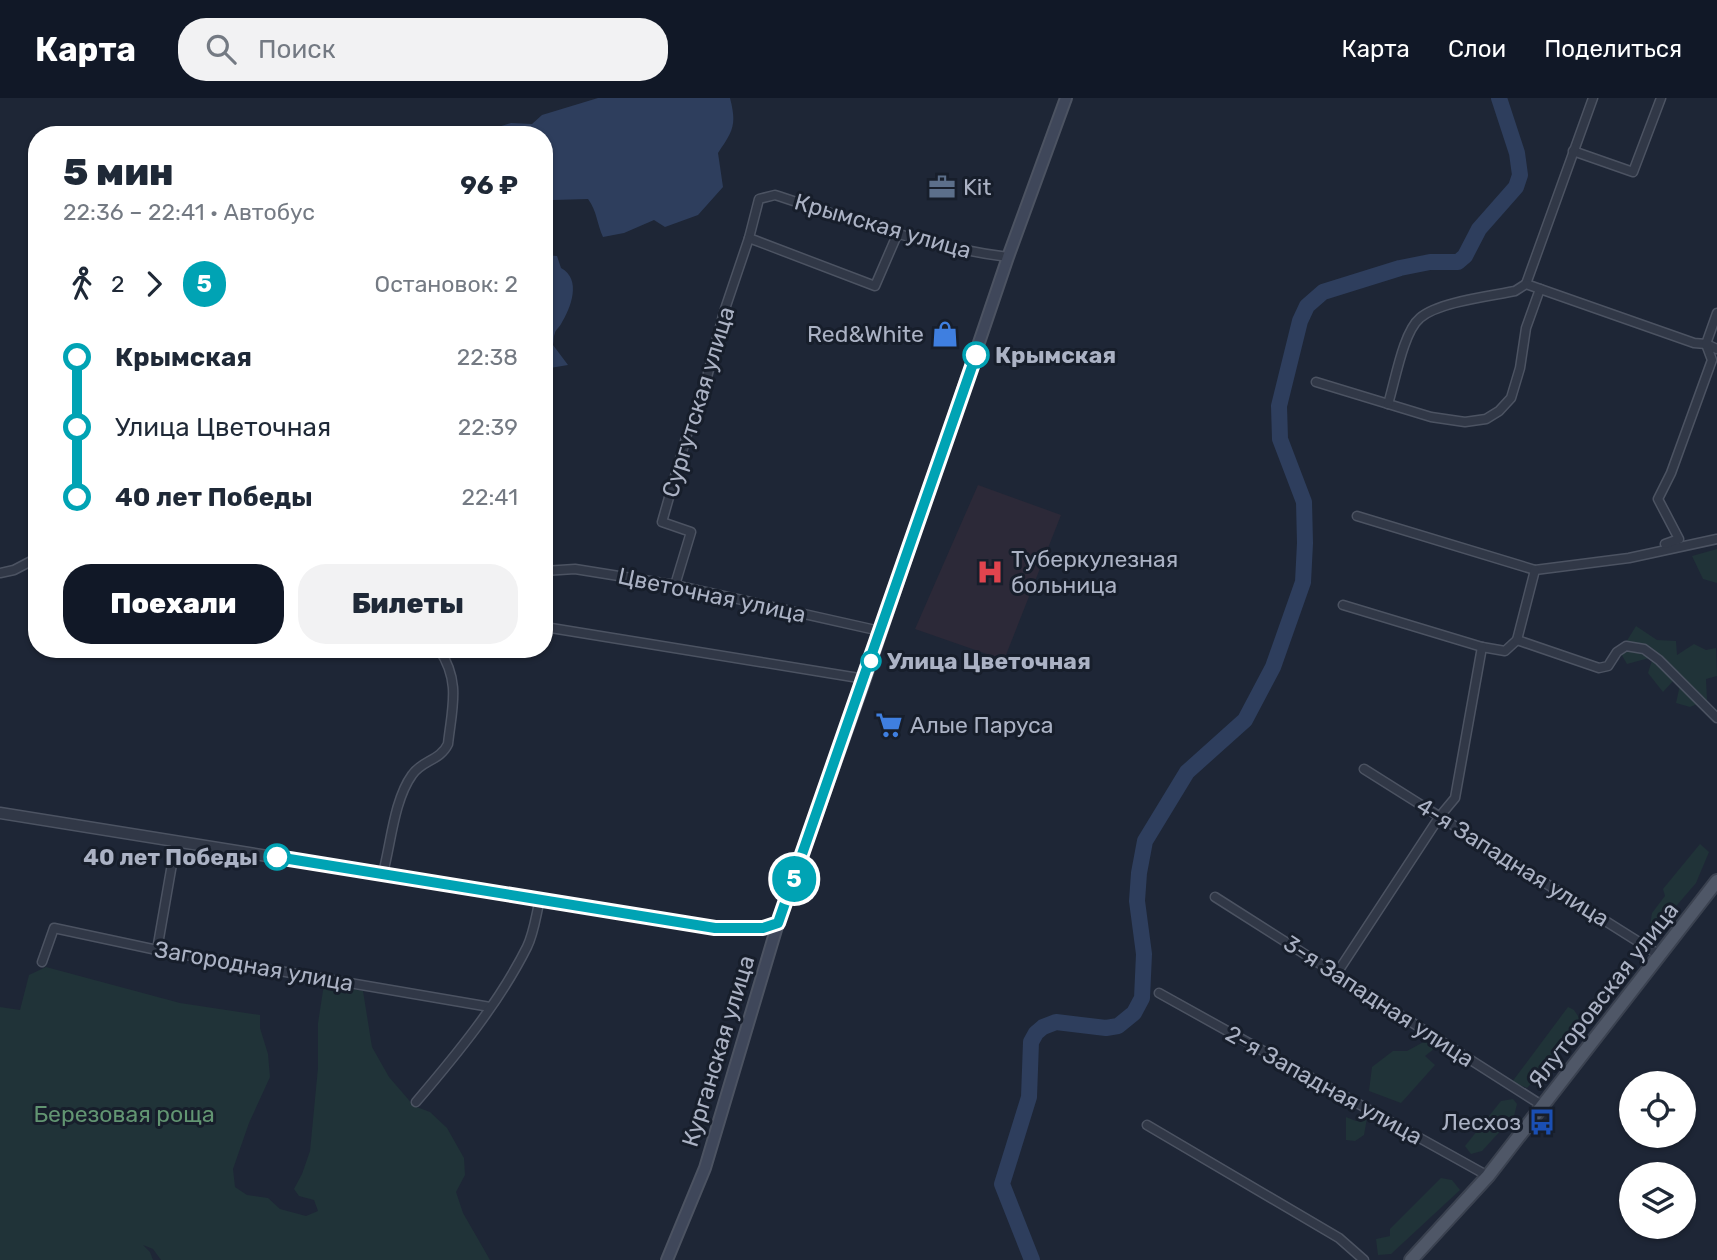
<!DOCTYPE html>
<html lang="ru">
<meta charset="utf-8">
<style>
body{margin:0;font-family:Rubik,sans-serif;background:#f2f2f3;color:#1f2937;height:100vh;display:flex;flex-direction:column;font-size:26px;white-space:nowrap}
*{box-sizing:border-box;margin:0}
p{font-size:23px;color:#747a83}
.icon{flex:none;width:38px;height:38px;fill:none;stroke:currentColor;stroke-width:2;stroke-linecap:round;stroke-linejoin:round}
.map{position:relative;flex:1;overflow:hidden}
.drawer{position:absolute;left:28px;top:28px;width:525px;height:532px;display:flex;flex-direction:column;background:#fff;border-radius:28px;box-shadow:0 2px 5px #0004}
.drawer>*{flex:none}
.badge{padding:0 14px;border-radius:23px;font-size:24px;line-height:46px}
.buttons{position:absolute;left:1619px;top:973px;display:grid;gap:14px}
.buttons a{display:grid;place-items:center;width:77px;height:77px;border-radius:50%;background:#fff;box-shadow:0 2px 5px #0004;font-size:35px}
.map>.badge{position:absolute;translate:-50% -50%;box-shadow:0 0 0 4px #fff}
.legs{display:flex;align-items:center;gap:10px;height:77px;padding:0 35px;font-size:23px}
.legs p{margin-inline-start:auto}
.headline{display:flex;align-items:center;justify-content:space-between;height:119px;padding:0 35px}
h1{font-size:38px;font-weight:800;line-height:52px}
.action{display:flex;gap:14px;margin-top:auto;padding:14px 35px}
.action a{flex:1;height:80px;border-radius:28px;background:#111827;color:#fff;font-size:28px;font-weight:800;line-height:80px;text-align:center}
.action a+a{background:#f2f2f3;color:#1f2937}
ul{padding:0 35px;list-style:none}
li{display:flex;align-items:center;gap:24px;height:70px;font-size:26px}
li i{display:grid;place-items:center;width:10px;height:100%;margin:0 9px;background:currentColor}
li i::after{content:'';width:18px;height:18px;margin:-9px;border:5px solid;border-radius:50%;background:#fff}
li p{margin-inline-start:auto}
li:first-child i{background:linear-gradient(#0000 50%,currentColor 0)}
li:last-child i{background:linear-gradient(currentColor 50%,#0000 0)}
header{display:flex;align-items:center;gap:42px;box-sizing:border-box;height:98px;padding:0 35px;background:#111827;color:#fff}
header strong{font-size:33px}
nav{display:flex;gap:38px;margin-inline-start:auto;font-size:24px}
.search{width:490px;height:63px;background:#f2f2f3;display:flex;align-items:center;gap:18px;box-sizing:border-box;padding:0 24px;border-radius:28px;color:#747a83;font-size:26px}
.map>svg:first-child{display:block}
.medical{fill:#2c2938}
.green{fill:#203338}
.water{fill:#2e3e5d}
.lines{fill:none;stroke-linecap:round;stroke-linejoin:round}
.river{stroke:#2e3e5d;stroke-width:16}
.minor-casing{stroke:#4c5362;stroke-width:11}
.tertiary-casing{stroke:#4c5362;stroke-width:13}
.secondary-casing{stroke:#4c5362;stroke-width:14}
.primary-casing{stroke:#3b4250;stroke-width:16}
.minor{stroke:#313847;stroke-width:8}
.tertiary{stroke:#313847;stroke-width:10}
.secondary{stroke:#3f475a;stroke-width:10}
.primary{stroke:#4f5767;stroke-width:12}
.line-1-casing{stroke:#fff;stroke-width:16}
.line-1{stroke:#00a3b4;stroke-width:10}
.stop-1-dot{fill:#fff;stroke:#00a3b4;stroke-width:3.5}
.labels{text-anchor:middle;stroke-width:6;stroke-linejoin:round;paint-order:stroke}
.poi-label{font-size:23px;fill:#abb2c4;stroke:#171e2b;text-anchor:start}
.street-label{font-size:23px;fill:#abb2c4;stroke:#171e2b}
.stop-label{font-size:23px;font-weight:bold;fill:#abb2c4;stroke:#171e2b;text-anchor:start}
.park-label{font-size:23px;fill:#629572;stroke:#171e2b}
</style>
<header>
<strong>Карта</strong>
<div class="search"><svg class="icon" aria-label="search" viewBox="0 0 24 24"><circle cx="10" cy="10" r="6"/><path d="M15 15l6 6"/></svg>Поиск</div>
<nav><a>Карта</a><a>Слои</a><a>Поделиться</a></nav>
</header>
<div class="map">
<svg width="1717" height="1162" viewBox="0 0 1717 1162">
<rect width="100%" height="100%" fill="#1e2636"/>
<!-- medical -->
<polygon class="medical" points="978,387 1061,417 1004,562 915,531"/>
<!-- green -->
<g class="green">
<polygon points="1717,451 1717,485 1703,481 1692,458"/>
<polygon points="1636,528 1657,542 1676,543 1677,557 1694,546 1706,552 1716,550 1717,578 1706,581 1707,602 1690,609 1676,605 1680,587 1673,583 1663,594 1648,575 1653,559 1627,566 1620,554"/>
<polygon points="1700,746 1709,754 1696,785 1659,828 1650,827 1652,815 1665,798 1663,791"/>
<polygon points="46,869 180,905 260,917 260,930 268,956 270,979 249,1025 233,1071 235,1089 247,1097 268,1100 280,1111 306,1118 318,1113 314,1102 299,1098 294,1091 302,1076 310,1053 318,970 318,925 324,886 363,893 372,949 389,979 414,1008 430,1014 447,1030 464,1060 465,1077 456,1094 463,1115 490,1162 161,1162 153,1151 143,1147 150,1154 153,1162 0,1162 0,909 20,912 29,877"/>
<polygon points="1568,909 1574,912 1580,921 1554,960 1527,990 1512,984"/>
<polygon points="1429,941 1435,950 1425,958 1435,967 1401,1005 1369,993 1372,969 1393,953 1407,953"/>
<polygon points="1513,1001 1517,1006 1514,1018 1482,1053 1471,1056 1465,1048 1501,1003"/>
<polygon points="1346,1019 1356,1023 1367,1020 1364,1037 1355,1043 1346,1042"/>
<polygon points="1441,1080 1452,1082 1460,1092 1391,1156 1378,1157 1376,1141 1390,1138 1390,1131"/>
</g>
<!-- water -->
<g class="water">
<path d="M598 0H730C737 27 733 33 718 55L723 89 698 117 665 129 654 122 624 135 603 139C597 126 597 113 588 101L553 102 544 97V37H473L511 25 532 26 542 17Z"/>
<path d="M544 157 557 158 561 170C582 181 571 210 561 226 560 228 555 233 555 235 553 239 554 243 553 247L568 267 544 271Z"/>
</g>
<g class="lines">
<!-- river -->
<polyline class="river" points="1032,1162 1002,1086 1029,999 1031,944 1036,935 1043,929 1056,924 1106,930 1118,928 1134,915 1142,900 1144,856 1137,803 1139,775 1145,743 1187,674 1245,622 1273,569 1303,484 1305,445 1304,404 1280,341 1279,308 1300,223 1307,208 1323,194 1400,170 1430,164 1458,164 1465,158 1479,131 1516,89 1520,77 1517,55 1499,0"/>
<!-- minor casing -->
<g class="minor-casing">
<g id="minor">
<polyline points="1573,53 1633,74 1661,0"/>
<path d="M897 137 875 188 749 140 759 101 775 97C852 122 928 149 1008 159"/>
<polyline points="1526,186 1593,0"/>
<polyline points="1316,284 1431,319 1465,324 1486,321 1499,313 1511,300 1520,270 1526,230 1540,191"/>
<path d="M1388 306C1395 284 1403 234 1420 220 1438 204 1491 198 1515 193L1526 186 1694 245 1706 246 1717 251"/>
<polyline points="1357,418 1535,472 1629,460 1717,441"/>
<polyline points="1665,446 1679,441 1658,401 1671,375 1712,262 1706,246 1717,215"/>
<polyline points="544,473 575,471 675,487 880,533"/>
<polyline points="0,475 14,472 37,460"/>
<polyline points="675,487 691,434 662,424 688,333 700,306 724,214 749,140"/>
<polyline points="1343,507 1482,549 1505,553 1517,542 1599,570 1608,568 1617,554 1626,548 1644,551 1659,562 1717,620"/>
<polyline points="544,527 551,530 865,581"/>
<polyline points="1517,542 1535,472"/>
<polyline points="1364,671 1661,858"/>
<path d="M383 775C391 745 394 702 412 677 422 662 440 663 448 646 452 609 461 584 439 551"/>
<polyline points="1215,799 1543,1008"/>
<polyline points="157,852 176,743"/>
<polyline points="42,864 54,830 157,852 490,909"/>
<polyline points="1337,875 1440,718 1455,700 1482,549"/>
<polyline points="1159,895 1488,1078"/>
<path d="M416 1004C457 956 499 905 527 849 534 835 536 817 540 801"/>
<polyline points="1147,1027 1339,1140 1364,1162"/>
</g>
</g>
<!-- tertiary casing -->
<g class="tertiary-casing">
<polyline id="tertiary" points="0,715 715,830 763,830 778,825"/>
</g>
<!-- secondary casing -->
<g class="secondary-casing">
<polyline id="secondary" points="667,1162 705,1070 778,825 865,581 1008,159 1066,0"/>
</g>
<!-- primary casing -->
<g class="primary-casing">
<polyline id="primary" points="1411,1162 1488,1078 1717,783"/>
</g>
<!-- minor -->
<use href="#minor" class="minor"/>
<!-- tertiary -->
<use href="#tertiary" class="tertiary"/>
<!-- secondary -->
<use href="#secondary" class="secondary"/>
<!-- primary -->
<use href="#primary" class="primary"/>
</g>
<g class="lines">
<!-- line-1 casing -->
<g class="line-1-casing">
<polyline id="line-1" points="277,759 715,830 763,830 778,825 976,257"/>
</g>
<!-- line-1 -->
<use href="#line-1" class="line-1"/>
</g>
<!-- icons -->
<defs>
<g id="office-bare" transform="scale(2.1)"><path d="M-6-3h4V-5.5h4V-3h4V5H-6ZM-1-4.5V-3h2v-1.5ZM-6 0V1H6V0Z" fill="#5c6f8a" stroke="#171e2b" stroke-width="2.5" paint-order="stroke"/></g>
<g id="shop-bare" transform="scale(2.1)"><path d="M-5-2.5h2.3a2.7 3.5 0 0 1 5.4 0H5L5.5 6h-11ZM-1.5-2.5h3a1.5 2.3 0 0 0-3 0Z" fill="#3f7fe0" stroke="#171e2b" stroke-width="2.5" paint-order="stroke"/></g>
<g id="hospital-bare" transform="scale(2.1)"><path d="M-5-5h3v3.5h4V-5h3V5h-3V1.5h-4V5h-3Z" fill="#e0444e" stroke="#171e2b" stroke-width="2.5" paint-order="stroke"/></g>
<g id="supermarket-bare" transform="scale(2.1)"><path d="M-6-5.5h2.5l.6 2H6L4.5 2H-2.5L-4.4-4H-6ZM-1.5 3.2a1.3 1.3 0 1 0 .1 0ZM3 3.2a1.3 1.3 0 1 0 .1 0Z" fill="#3f7fe0" stroke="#171e2b" stroke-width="2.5" paint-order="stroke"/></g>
<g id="bus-bare" transform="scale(2.1)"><path d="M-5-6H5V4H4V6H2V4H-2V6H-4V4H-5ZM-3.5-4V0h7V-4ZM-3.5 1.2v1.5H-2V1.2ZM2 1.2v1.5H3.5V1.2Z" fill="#1a4fb4" stroke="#171e2b" stroke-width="2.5" paint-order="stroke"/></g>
</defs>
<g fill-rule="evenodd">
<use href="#office-bare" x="942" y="89"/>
<use href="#shop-bare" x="945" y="236"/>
<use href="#hospital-bare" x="990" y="474"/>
<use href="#supermarket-bare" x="889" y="627"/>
<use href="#bus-bare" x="1542" y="1024"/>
</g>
<!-- markers -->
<g class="stop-1-dot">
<circle cx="976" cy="257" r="12"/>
<circle cx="871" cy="563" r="9"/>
<circle cx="277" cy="759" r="12"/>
</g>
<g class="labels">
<!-- poi labels -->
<g class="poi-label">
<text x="963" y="97">Kit</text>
<text x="924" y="244" text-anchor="end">Red&amp;White</text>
<text x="1011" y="469">Туберкулезная<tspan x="1011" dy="26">больница</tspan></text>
<text x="910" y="635">Алые Паруса</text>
<text x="1521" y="1032" text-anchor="end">Лесхоз</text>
</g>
<!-- street labels -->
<g class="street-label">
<text transform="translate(883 128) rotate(16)" y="8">Крымская улица</text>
<text transform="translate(698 304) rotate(-73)" y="8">Сургутская улица</text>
<text transform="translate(712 497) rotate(12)" y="8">Цветочная улица</text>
<text transform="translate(1513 764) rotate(32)" y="8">4-я Западная улица</text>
<text transform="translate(254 868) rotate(10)" y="8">Загородная улица</text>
<text transform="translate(1603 897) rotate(-52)" y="8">Ялуторовская улица</text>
<text transform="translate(1379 903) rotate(33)" y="8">3-я Западная улица</text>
<text transform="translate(718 953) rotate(-73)" y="8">Курганская улица</text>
<text transform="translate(1324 987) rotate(29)" y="8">2-я Западная улица</text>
</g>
<!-- stop labels -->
<g class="stop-label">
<text x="995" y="265">Крымская</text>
<text x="887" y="571">Улица Цветочная</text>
<text x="258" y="767" text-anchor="end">40 лет Победы</text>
</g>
<!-- park labels -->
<g class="park-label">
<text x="124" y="1024">Березовая роща</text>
</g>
</g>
</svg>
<div class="buttons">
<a><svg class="icon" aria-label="locate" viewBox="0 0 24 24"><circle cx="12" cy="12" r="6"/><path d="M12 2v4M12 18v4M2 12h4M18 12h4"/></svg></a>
<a><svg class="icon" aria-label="layers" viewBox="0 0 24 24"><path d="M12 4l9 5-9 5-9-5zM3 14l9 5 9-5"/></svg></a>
</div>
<b class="badge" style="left:794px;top:781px;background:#00a3b4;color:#fff">5</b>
<section class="drawer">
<div class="headline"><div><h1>5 мин</h1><p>22:36 – 22:41 · Автобус</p></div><b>96 ₽</b></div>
<div class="legs"><svg class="icon" aria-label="walk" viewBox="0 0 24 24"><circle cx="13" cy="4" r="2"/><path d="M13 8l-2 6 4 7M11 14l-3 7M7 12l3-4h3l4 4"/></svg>2<svg class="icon" aria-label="forward" viewBox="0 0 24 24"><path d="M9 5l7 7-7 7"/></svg><b class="badge" style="background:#00a3b4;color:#fff">5</b><p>Остановок: 2</p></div>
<ul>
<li><i style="color:#00a3b4"></i><b>Крымская</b><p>22:38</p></li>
<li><i style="color:#00a3b4"></i><span>Улица Цветочная</span><p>22:39</p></li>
<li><i style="color:#00a3b4"></i><b>40 лет Победы</b><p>22:41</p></li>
</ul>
<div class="action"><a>Поехали</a><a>Билеты</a></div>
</section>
</div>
